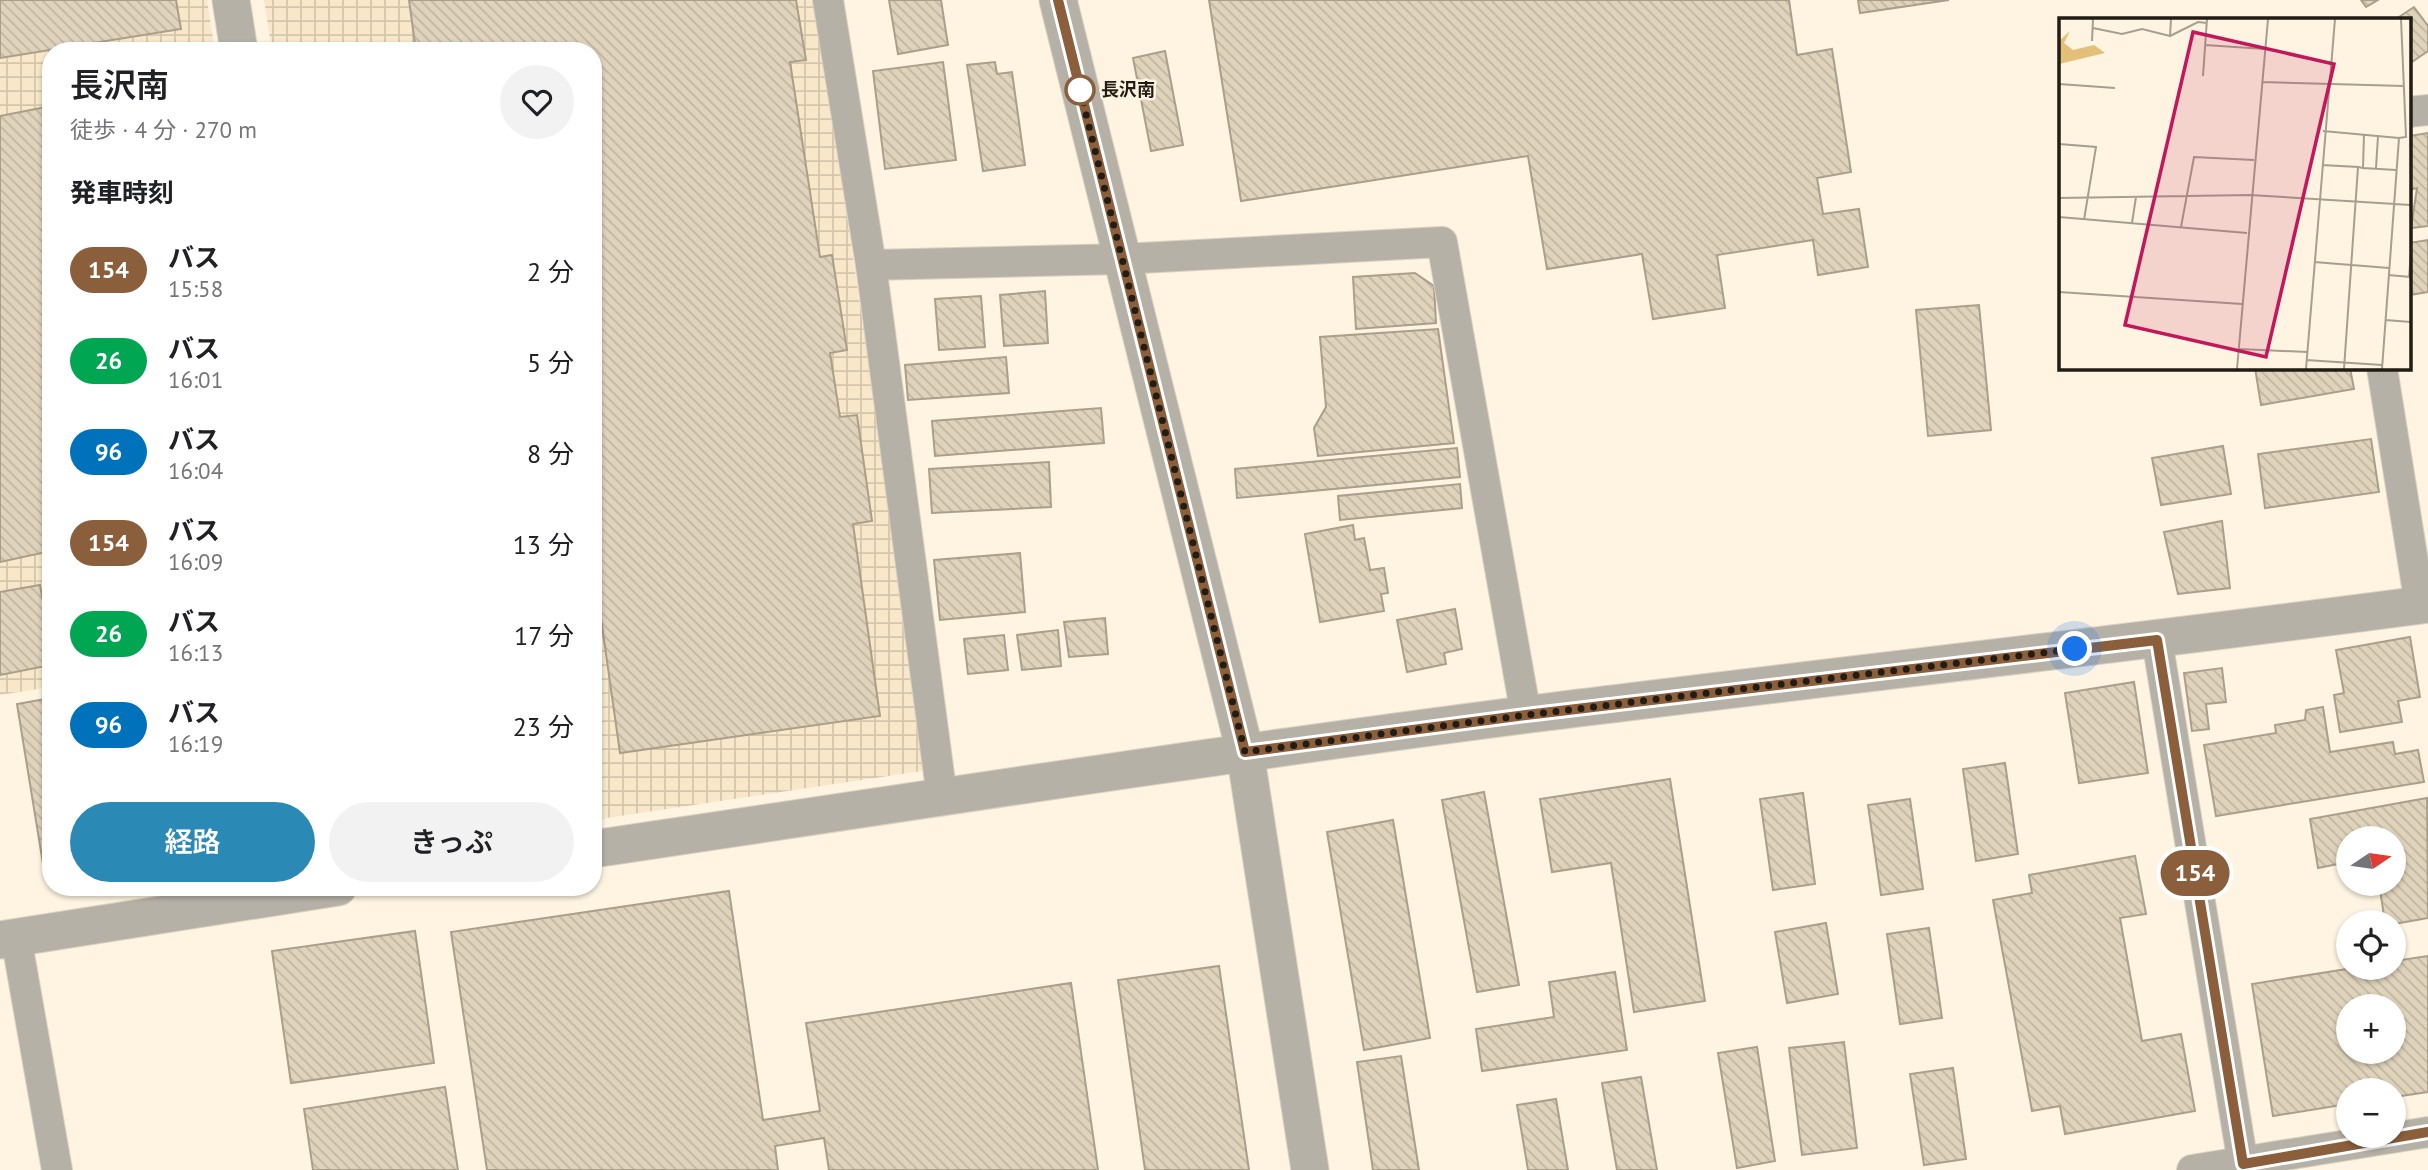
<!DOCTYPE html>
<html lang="ja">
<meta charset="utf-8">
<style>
body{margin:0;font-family:"PT Sans","Noto Sans JP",sans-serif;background:#f2f2f2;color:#202124;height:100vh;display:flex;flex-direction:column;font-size:26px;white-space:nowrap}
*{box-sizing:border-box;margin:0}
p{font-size:23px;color:#757577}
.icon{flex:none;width:38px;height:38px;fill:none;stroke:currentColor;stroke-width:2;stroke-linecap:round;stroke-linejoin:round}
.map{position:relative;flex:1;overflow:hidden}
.details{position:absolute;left:42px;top:42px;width:560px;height:854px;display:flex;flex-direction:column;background:#fff;border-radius:28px;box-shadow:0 2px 5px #0004}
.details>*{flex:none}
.badge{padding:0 14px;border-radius:23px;font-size:24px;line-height:46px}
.needle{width:46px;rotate:77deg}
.fabs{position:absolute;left:2336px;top:826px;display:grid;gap:14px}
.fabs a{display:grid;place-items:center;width:70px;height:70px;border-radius:50%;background:#fff;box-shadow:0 2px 5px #0004;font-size:35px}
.you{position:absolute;width:35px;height:35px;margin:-18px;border:5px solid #fff;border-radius:50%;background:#1a73e8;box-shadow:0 0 0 10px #1a73e833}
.map>.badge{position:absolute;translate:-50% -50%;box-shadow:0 0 0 4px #fff}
h2{padding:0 28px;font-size:26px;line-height:63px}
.round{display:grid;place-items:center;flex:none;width:74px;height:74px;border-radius:37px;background:#f2f2f2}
.headline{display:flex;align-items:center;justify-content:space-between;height:119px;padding:0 28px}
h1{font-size:33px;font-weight:600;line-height:52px}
.cta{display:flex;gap:14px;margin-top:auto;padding:14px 28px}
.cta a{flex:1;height:80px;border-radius:42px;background:#2b8ab5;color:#fff;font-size:28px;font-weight:600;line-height:80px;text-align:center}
.cta a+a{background:#f2f2f2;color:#202124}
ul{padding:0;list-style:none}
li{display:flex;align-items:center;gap:21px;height:91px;padding:0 28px}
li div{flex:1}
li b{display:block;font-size:26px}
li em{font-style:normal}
li .badge{min-width:77px;font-weight:700;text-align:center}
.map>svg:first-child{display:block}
.industrial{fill:url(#industrial-grid)}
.building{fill:url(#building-back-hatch);stroke:#ab9f89;stroke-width:2;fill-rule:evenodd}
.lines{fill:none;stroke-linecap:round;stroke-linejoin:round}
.minor-casing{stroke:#dbd1c0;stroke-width:32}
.tertiary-casing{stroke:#dbd1c0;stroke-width:39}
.minor{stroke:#b6b1a7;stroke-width:30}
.tertiary{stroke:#b6b1a7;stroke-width:37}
.line-casing{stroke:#fff;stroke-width:16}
.line{stroke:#8b5e3c;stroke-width:10}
.walk{stroke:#211c14;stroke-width:7;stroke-dasharray:0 12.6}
.stop-dot{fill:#fff;stroke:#8b5e3c;stroke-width:3.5}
.labels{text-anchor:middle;stroke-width:5;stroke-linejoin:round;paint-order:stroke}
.stop-label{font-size:18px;font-weight:bold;fill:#211c14;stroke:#fef4e1;text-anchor:start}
.inset-road{fill:none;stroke:#a69e8f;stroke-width:2}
.view{fill:#c2185b;fill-opacity:0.15;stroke:#c2185b;stroke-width:3.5}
.inset-edge{fill:none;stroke:#211c14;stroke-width:3.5}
</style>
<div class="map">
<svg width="2428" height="1170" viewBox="0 0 2428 1170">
<defs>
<pattern id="industrial-grid" width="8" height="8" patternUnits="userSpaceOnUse" patternTransform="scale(1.75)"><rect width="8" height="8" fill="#f8e7c9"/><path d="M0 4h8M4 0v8" fill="none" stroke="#d4c6ac"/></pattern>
<pattern id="building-back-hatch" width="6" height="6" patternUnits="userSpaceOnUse" patternTransform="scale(1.75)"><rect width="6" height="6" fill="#e0d3bc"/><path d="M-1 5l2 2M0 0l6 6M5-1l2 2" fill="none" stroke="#c0b5a1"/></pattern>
</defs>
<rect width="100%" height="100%" fill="#fef4e1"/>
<!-- industrial -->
<g class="industrial">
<polygon points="0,0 207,0 215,51 51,51 51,687 0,695"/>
<polygon points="264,0 815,0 929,770 593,820 593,51 272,51"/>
</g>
<!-- building -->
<g class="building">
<polygon points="0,0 176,0 181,29 0,58"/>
<polygon points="409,0 796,0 806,60 790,62 820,257 832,255 847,350 830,353 840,417 857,415 872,521 853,524 880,716 620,753 593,562 593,51 416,51"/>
<polygon points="889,0 941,0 948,45 898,54"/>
<polygon points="1209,0 1789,0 1797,55 1832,49 1851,172 1817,178 1823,214 1859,209 1868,267 1818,275 1813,240 1717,255 1725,308 1653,319 1642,254 1547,269 1528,156 1241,201"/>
<polygon points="1858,0 1949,0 1860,13"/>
<polygon points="2361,0 2378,0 2366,7"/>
<polygon points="2414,7 2428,26 2428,51 2412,62 2409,58 2409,19 2396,19"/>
<polygon points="1165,51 1183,145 1151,151 1133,58"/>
<polygon points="943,62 956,160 885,169 873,71"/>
<polygon points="995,62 997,74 1012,72 1025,165 983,171 967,65"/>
<polygon points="51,106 51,551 0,562 0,116"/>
<polygon points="2428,133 2428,226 2411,228 2417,188 2409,190 2409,136"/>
<polygon points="2428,240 2428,292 2410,295 2409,243"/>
<polygon points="1415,273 1434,286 1436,323 1356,329 1353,277"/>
<polygon points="1045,291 1048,343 1004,346 1000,295"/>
<polygon points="981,296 985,347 939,350 935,299"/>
<polygon points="1979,305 1991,430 1928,436 1916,310"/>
<polygon points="1438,329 1454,443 1318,456 1314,428 1326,407 1320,337"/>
<polygon points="1006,357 1009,393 908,400 905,365"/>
<polygon points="2255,368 2350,368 2354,389 2261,405"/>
<polygon points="1101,408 1104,443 935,456 932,421"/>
<polygon points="2371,439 2379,492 2265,508 2258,454"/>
<polygon points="2223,446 2231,494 2161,505 2152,458"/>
<polygon points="1457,448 1460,477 1237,498 1235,469"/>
<polygon points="1049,462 1051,507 932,513 929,469"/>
<polygon points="1460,484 1462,508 1340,520 1338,496"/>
<polygon points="2222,521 2230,588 2178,594 2164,532"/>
<polygon points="1353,525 1355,540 1364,538 1370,570 1384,568 1388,593 1381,594 1384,611 1320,622 1305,534"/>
<polygon points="1020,553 1025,612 940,620 934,560"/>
<polygon points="40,585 51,646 51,665 0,675 0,592"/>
<polygon points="1455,609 1462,649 1444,653 1446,664 1407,672 1397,620"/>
<polygon points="1105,618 1108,654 1069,657 1064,622"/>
<polygon points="1058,630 1061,666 1022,670 1017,635"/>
<polygon points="1004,635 1008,670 968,674 964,639"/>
<polygon points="2410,637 2420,697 2398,701 2402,722 2340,732 2334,695 2344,693 2336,650"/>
<polygon points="2222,668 2226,702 2206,704 2209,729 2192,731 2184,673"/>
<polygon points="2134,682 2148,773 2079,783 2065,693"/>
<polygon points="51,698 51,864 43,864 17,704"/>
<polygon points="2323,707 2330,752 2393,742 2395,754 2418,750 2424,782 2216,816 2204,745 2276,733 2275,725 2305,720 2306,710"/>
<polygon points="2005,763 2018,854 1976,861 1963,769"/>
<polygon points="1670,779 1705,1001 1634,1012 1611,863 1552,872 1540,799"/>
<polygon points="1484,792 1519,985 1477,992 1442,800"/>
<polygon points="1803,793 1815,884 1773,890 1760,799"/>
<polygon points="2427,798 2428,918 2394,924 2394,922 2385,922 2379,884 2394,884 2394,838 2348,838 2348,862 2318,868 2310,819"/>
<polygon points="1910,799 1923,889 1881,895 1868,805"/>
<polygon points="1393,820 1430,1038 1364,1050 1327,832"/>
<polygon points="2135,856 2146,914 2120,918 2142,1041 2181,1034 2195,1111 2065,1134 2060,1106 2032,1111 1993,900 2032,893 2029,875"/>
<polygon points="729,891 763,1120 820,1111 806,1023 1071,983 1098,1170 829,1170 824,1138 775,1146 778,1170 487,1170 451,932"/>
<polygon points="1826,923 1838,994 1787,1003 1775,932"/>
<polygon points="1929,928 1942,1018 1900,1024 1887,934"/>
<polygon points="415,931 434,1063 291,1083 272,951"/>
<path d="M2428 956V1092L2394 1097V1090H2348V1104L2273 1116 2252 984 2353 968H2394V961ZM2348 1006H2394V1052H2348Z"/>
<polygon points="1219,966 1249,1170 1145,1170 1118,980"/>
<polygon points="1615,972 1627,1050 1482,1071 1476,1029 1554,1017 1549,982"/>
<polygon points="1844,1042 1857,1148 1802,1155 1789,1048"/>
<polygon points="1757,1047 1775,1161 1737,1168 1718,1053"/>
<polygon points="1401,1056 1419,1170 1373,1170 1357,1062"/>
<polygon points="1953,1068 1966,1159 1924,1165 1910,1074"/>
<polygon points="1641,1077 1657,1170 1617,1170 1602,1083"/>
<polygon points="445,1087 458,1170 313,1170 304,1109"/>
<polygon points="1556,1099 1568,1170 1528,1170 1517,1105"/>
</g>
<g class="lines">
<!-- minor casing -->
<g class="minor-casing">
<g id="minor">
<polyline points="828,0 871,265 942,797"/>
<polyline points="2409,112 2428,110"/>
<polyline points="871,265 1122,259 1442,242 1526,715"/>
<polyline points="2382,368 2420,605"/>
<polyline points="2157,640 2244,1170"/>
<polyline points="16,937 57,1170"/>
<polyline points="2192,1170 2428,1132"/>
</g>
</g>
<!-- tertiary casing -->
<g class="tertiary-casing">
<g id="tertiary">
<polyline points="231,0 239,51"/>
<polyline points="1058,0 1245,752 1310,1170"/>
<path d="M593 849C903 803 1213 755 1523 715 1825 677 2127 644 2428 604"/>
<polyline points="0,940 338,887"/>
</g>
</g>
<!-- minor -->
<use href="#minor" class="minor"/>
<!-- tertiary -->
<use href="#tertiary" class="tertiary"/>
</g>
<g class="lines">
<!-- line casing -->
<g class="line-casing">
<polyline id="line" points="1058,0 1245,752 1526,715 2157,640 2243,1164 2428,1132"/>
</g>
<!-- line -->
<use href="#line" class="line"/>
<!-- walk -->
<polyline class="walk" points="1080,90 1077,78 1245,752 1526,715 2075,649"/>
</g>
<!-- markers -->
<circle class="stop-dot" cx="1080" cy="90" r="14"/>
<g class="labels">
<!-- stop labels -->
<g class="stop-label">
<text x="1101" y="96">長沢南</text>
</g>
</g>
<!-- overview -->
<g transform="translate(2059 18)">
<rect width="352" height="352" fill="#fef4e1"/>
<path d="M11 13 5 25 14 32 35 27 46 35 0 46V23Z" fill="#e3bf7a"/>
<path class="inset-road" d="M34 10 63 16 83 11 111 18 112 1M111 18 139 4 148 5M33 23 34 1M146 27 206 31M144 58 148 1M203 64 345 68M0 66 56 70M264 113 340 120M0 126 37 129 25 202M263 147 299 149 285 351M299 149 304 150 305 116M304 150 337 152M317 150 319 118M0 180 191 177 352 187M0 199 188 215M73 205 77 179M122 209 135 139 195 142M255 244 330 250M329 257 352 259M350 259 352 235M0 274 183 286M326 302 352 304M180 331 248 334M247 342 323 347M178 351 209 1M247 351 276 1M323 351 340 120 347 119 342 1"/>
<path class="view" d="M134 14 275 46 207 339 66 307Z"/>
<rect width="352" height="352" class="inset-edge"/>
</g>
</svg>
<div class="fabs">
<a><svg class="needle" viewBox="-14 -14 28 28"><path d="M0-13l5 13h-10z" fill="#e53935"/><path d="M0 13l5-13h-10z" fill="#757577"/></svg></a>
<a><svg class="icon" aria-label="locate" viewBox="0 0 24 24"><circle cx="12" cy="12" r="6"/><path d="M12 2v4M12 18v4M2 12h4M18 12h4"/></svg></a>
<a>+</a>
<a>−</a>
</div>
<div class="you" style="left:2075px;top:649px"></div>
<b class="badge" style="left:2195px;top:873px;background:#8b5e3c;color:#fff">154</b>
<section class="details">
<div class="headline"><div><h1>長沢南</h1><p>徒歩 · 4 分 · 270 m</p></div><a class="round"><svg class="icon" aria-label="heart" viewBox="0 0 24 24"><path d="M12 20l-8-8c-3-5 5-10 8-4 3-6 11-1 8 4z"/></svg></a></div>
<h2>発車時刻</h2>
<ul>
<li><span class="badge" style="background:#8b5e3c;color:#fff">154</span><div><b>バス</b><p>15:58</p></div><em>2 分</em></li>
<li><span class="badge" style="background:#00a651;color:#fff">26</span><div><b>バス</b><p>16:01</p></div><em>5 分</em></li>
<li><span class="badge" style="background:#0072bc;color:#fff">96</span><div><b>バス</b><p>16:04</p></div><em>8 分</em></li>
<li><span class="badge" style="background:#8b5e3c;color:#fff">154</span><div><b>バス</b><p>16:09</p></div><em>13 分</em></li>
<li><span class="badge" style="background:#00a651;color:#fff">26</span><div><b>バス</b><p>16:13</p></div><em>17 分</em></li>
<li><span class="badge" style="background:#0072bc;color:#fff">96</span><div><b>バス</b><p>16:19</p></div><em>23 分</em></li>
</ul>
<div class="cta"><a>経路</a><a>きっぷ</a></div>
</section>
</div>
